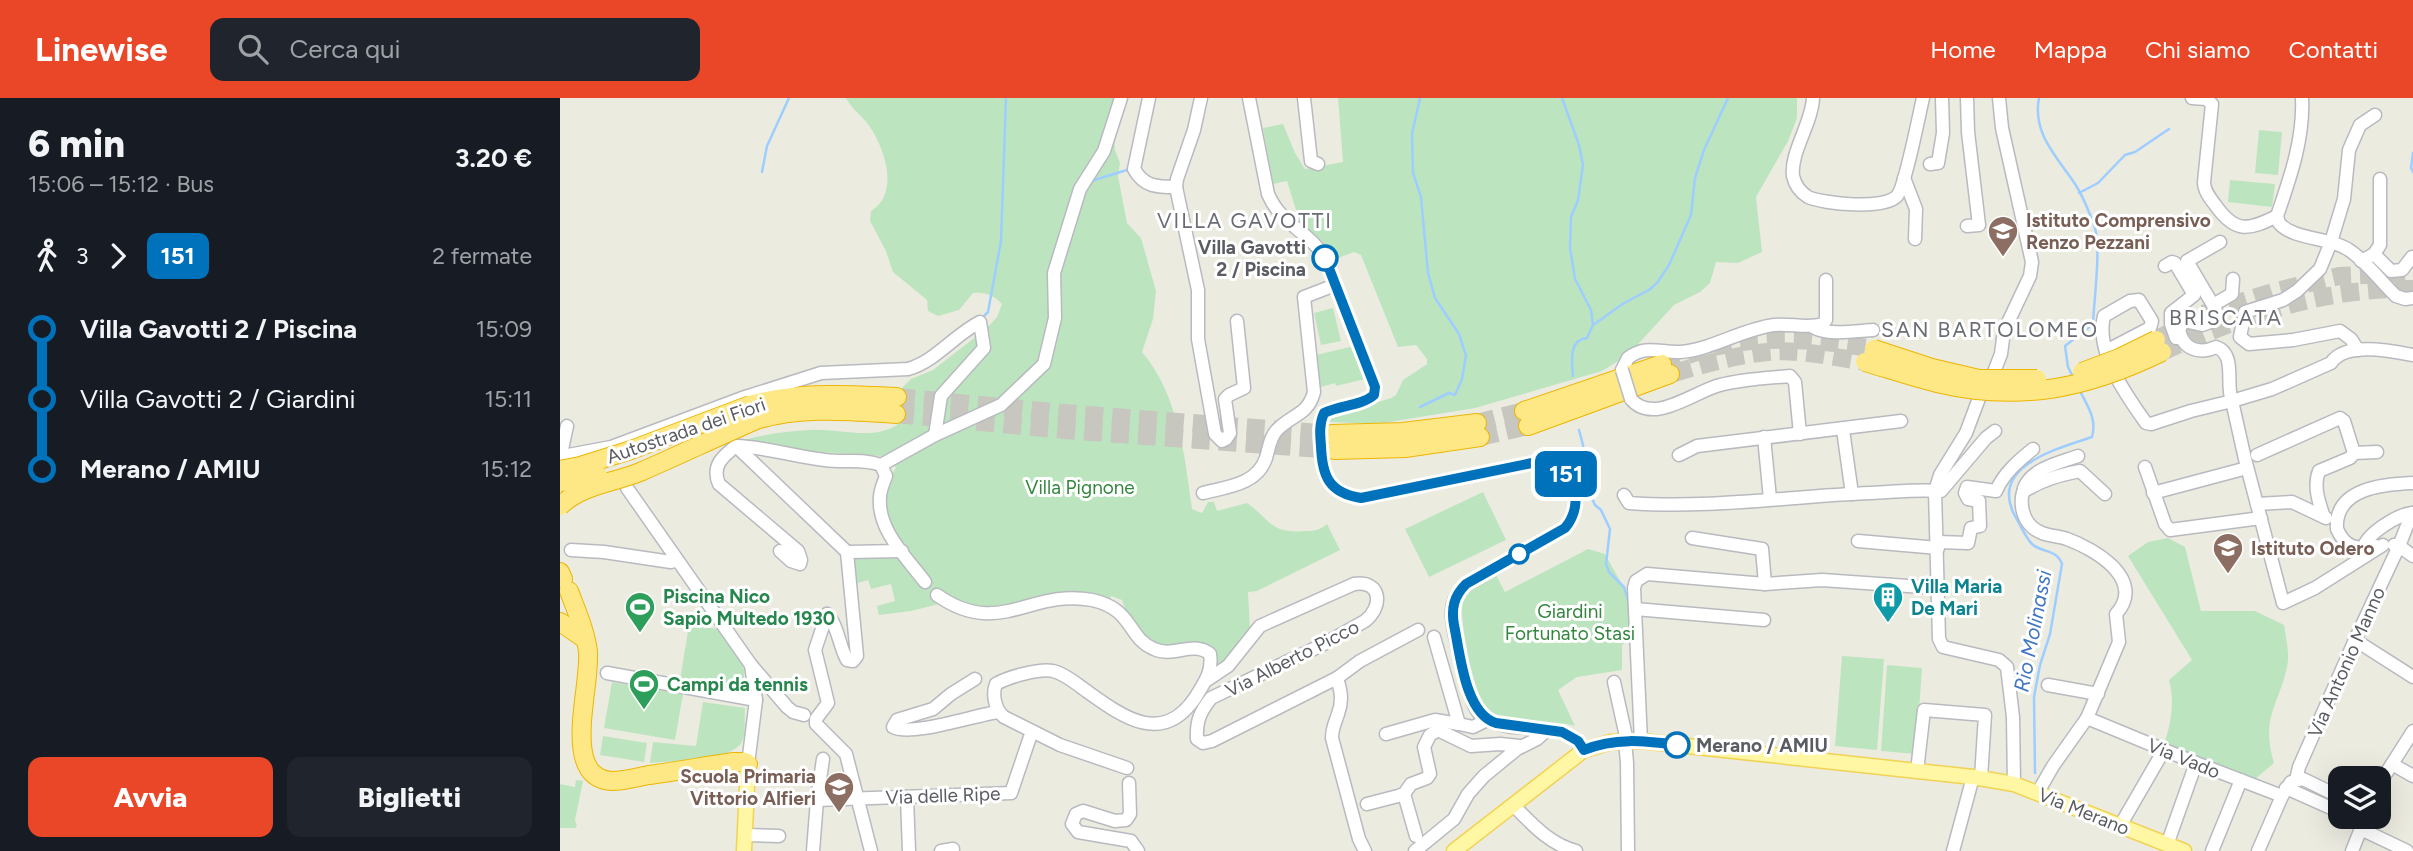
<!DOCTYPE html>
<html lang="it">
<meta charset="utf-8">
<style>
body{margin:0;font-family:Figtree,sans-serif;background:#20242c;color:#f1f3f6;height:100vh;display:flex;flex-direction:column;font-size:26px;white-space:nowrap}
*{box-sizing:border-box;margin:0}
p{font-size:23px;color:#9ea1a6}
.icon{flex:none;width:38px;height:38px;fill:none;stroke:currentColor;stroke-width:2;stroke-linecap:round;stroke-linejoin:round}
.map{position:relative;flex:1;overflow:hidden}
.details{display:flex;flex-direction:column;background:#171b24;width:560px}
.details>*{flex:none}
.badge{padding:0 14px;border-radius:10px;font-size:24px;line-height:46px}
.buttons{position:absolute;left:1768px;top:668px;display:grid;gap:14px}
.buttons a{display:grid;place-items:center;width:63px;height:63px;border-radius:14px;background:#171b24;box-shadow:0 7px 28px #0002;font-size:35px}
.map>.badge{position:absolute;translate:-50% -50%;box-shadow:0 0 0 4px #fff}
.legs{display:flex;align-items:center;gap:10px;height:77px;padding:0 28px;font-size:23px}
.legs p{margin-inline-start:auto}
.summary{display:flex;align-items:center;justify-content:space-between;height:119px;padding:0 28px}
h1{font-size:38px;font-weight:800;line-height:52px}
.action{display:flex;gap:14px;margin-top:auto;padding:14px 28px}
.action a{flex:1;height:80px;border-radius:14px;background:#ea4729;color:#fff;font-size:28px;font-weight:800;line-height:80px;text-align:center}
.action a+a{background:#20242c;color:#f1f3f6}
ul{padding:0 28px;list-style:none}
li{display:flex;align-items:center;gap:24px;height:70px;font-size:26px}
li i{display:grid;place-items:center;width:10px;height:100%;margin:0 9px;background:currentColor}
li i::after{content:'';width:18px;height:18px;margin:-9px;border:5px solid;border-radius:50%;background:#171b24}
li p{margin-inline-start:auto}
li:first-child i{background:linear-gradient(#0000 50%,currentColor 0)}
li:last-child i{background:linear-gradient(currentColor 50%,#0000 0)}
header{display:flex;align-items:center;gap:42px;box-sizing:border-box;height:98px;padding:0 35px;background:#ea4729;color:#fff}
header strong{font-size:33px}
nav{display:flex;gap:38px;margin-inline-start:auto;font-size:24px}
.search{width:490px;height:63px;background:#20242c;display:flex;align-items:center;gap:18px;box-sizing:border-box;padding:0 24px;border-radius:14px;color:#9ea1a6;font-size:26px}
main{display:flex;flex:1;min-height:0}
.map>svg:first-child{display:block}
.green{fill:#bce5bf}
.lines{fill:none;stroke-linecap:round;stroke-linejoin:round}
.stream{stroke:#9ecdff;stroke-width:2.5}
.highway-tunnel{stroke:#c7c7c0;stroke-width:18;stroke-dasharray:18 9;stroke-linecap:butt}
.minor-casing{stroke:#b8bac0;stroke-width:15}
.major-casing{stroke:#f2d254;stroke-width:17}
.highway-casing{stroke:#edb500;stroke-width:20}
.minor{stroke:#fff;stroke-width:12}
.major{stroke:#fff7a3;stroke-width:14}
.highway{stroke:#fee886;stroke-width:18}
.minor-bridge-casing{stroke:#b8bac0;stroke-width:15;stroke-linecap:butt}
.highway-bridge-casing{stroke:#edb500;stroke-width:20;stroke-linecap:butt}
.minor-bridge{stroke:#fff;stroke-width:12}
.highway-bridge{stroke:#fee886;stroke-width:18}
.line-1-casing{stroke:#fff;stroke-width:16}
.line-1{stroke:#0072bc;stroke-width:10}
.stop-1-dot{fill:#fff;stroke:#0072bc;stroke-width:3.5}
.labels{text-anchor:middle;stroke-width:6;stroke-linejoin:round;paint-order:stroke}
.education-label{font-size:19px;font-weight:bold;fill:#785e54;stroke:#fff;text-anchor:start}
.stop-label{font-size:19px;font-weight:bold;fill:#595c62;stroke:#fff;text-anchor:end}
.street-label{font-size:19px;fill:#595c62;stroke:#fff}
.park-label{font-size:19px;fill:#34863e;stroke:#fff}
.culture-label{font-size:19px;font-weight:bold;fill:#0d838f;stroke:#fff;text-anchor:start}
.leisure-label{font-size:19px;font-weight:bold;fill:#27864d;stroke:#fff;text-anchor:start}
.neighbourhood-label{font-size:21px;letter-spacing:2px;fill:#6a6e74;stroke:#fff}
.water-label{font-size:21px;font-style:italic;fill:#4076c3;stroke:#fff}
</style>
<header>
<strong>Linewise</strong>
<div class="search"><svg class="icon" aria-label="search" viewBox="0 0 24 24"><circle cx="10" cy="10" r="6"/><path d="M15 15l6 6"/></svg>Cerca qui</div>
<nav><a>Home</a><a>Mappa</a><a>Chi siamo</a><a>Contatti</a></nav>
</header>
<main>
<section class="details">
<div class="summary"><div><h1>6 min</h1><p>15:06 – 15:12 · Bus</p></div><b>3.20 €</b></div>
<div class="legs"><svg class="icon" aria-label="walk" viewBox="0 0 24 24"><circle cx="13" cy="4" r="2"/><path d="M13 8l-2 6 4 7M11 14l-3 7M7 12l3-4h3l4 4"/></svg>3<svg class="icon" aria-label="forward" viewBox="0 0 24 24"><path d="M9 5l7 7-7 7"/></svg><b class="badge" style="background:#0072bc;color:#fff">151</b><p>2 fermate</p></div>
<ul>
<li><i style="color:#0072bc"></i><b>Villa Gavotti 2 / Piscina</b><p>15:09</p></li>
<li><i style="color:#0072bc"></i><span>Villa Gavotti 2 / Giardini</span><p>15:11</p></li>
<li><i style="color:#0072bc"></i><b>Merano / AMIU</b><p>15:12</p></li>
</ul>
<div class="action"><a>Avvia</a><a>Biglietti</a></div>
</section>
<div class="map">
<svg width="1853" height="753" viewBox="0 0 1853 753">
<rect width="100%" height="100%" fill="#ecebe0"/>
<!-- green -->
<g class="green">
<path d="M286 0H567L554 35 555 52 560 65 558 78 567 125 581 140 596 193 593 221 582 254C618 296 625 358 632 411L642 415 648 404H654L657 413 687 405C712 423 710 436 746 433 755 433 760 432 767 426L780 452 697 493 688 494 690 531 670 560 660 567 656 566 654 552C637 539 635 547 618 550 599 552 586 539 576 526 571 518 564 511 562 502L551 498 547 510 530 506 469 503 419 513 383 505 351 513 319 517 317 508 335 503 331 486 311 491 308 482 294 486 292 460 338 458 340 464 363 473 331 433 323 407 329 379 336 370 330 362 323 358 246 353 184 342C205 336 228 333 250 332 280 330 310 343 337 327L343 289 351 281 373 272 427 230 437 219 442 206C433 197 426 194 413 195L399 212 378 218 368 213 367 202 333 174 326 153 310 123 311 113C341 95 324 47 307 25 300 16 291 10 286 0Z"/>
<polygon points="778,0 1237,0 1237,20 1228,43 1196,99 1202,154 1178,165 1156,164 1150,185 1140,194 1114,207 1068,257 1042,273 915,310 817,326 770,324 772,319 831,300 836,297 843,282 867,266 867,261 856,247 838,249 801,157 794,154 776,161 762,143 740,125 727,83 713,86 703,30 723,26 735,55 745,71 783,64"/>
<polygon points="1699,32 1722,34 1718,77 1695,75"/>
<polygon points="1670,82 1715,86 1712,109 1668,104"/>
<polygon points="773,210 781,243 761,247 754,215"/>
<polygon points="794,248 805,281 776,288 775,285 761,289 756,257"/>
<polygon points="923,394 946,442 869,479 845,431"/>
<path d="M1608 440 1625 449 1641 513H1695L1724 527C1726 541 1730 556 1727 570 1717 610 1701 620 1714 665L1694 682 1604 647C1611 624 1615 605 1609 582L1632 562 1568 458 1588 444Z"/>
<path d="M1028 451 1045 456 1070 501 1073 528 1062 548V572L1017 579 998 592 1015 628C993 622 945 624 929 613 915 604 898 519 903 504 907 490 924 483 935 475L945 494Z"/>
<path d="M129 527 157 531C171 546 196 572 178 592L120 582Z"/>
<polygon points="1282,558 1324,561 1317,652 1275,648"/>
<polygon points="1327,567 1362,570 1356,656 1321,653"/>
<polygon points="52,584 123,596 115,642 44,630"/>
<path d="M143 604 185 610C184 620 187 639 180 647 165 663 111 663 90 665L93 644 136 648Z"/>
<polygon points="43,638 87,645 84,664 40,657"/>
<polygon points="16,682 23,683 15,722 17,728 15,730 0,730 0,686 15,689"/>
</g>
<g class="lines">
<!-- stream -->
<g class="stream">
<polyline points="1002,0 1019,47 1023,67 1018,102 1011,119 1010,150 1015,181 1031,212 1033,227"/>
<path d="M1479 0C1472 35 1497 59 1515 86 1523 98 1530 116 1535 130 1541 152 1534 201 1533 226L1505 248 1508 269 1514 281"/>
<polyline points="1853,55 1851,70 1853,74"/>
<polyline points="202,74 207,48 229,0"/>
<polyline points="531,83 570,71"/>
<polyline points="1519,95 1538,85 1565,57 1575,54 1609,31"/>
<polyline points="422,220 428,214 441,143 446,0"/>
<path d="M1013 278C1012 264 1008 242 1027 240L1033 227 1064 205 1089 192 1097 185 1109 167 1131 117 1135 80 1144 52 1168 0"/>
<polyline points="860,309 889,295 895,297 902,281 906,258 899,236 875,200 868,175 861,99 853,75 852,36 860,0"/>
<polyline points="1019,332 1023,347 1029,394 1035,407 1041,412 1050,431 1046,466 1049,474 1064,489 1069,506"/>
<polyline points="1070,546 1070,527"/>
<path d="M1475 675 1474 599 1480 567 1490 536 1502 466C1497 451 1482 455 1472 446 1465 439 1460 426 1455 418 1428 368 1497 351 1532 339 1537 321 1528 309 1520 293"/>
</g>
<!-- highway-tunnel -->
<g class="highway-tunnel">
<polyline points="1596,242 1643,216 1716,193 1779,178 1853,175"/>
<path d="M1602 254C1681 218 1765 189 1853 191"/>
<path d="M1102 266C1121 260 1140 252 1159 248 1212 237 1261 242 1314 251"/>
<path d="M1114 275C1145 266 1175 257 1208 254 1240 251 1273 259 1305 264"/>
<polyline points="337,299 504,315 772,336"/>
<polyline points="336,316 504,332 774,352"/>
<polyline points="917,325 964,313"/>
<polyline points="920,339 968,328"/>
</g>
<!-- minor casing -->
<g class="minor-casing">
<g id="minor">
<path d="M589 0 574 71C584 89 597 89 616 89"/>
<polyline points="641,0 634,32 617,81 616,89 638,192 638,241 655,336 662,343 666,341 670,335 665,301 669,297 684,290 677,223"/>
<path d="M689 0 708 96C721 127 749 133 765 160L815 289 814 297C801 308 780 307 764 315 759 326 760 336 761 348 762 379 769 394 801 400L977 364C1012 366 1028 404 1005 430L906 487C898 494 892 503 892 514 891 527 907 592 913 604 916 612 922 620 930 623 959 637 1006 620 1024 652"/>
<polyline points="744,0 751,63 758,66"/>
<path d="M1253 0C1252 25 1230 55 1233 78 1235 87 1240 94 1248 99 1264 106 1324 112 1337 98 1345 89 1359 17 1363 0"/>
<polyline points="1439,0 1442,30 1472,164 1470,178 1444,233 1441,256 1434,274 1424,287 1406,335 1380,377 1375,393 1379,541 1383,549 1439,562 1447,569 1453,619 1454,686"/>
<path d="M1632 0 1646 1 1652 6 1644 84C1644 93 1650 100 1656 108 1676 136 1689 132 1717 118"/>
<path d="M1742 0C1744 41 1730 80 1717 118L1719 125C1733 142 1770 139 1789 152 1807 164 1821 184 1836 198L1845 201 1853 200"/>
<polyline points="1370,66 1378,65 1383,35 1382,0"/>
<polyline points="1344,80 1356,111 1355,141"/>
<polyline points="1407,128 1419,127 1408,34 1407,0"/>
<polyline points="1814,156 1831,173 1842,172 1852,159"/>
<polyline points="1801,163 1814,156 1820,147 1820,81"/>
<polyline points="1605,168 1612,164 1615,165 1634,197 1611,215 1611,226 1616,240"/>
<polyline points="1653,207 1627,163 1660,144"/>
<path d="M1253 229C1268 238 1296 233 1313 232"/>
<polyline points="1798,252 1791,241 1780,233 1733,242 1689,246 1680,239 1685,214 1723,202 1737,193 1760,171 1771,144 1784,101 1789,52 1800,27 1815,17"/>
<path d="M1546 253 1590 230 1592 223 1579 202 1570 203 1544 218C1535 254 1566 297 1586 325L1591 326 1631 313 1672 303C1665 287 1677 256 1656 249 1639 257 1622 251 1619 231L1624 223 1642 227 1653 223 1657 215 1653 207 1672 196 1673 181"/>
<path d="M1062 272 1068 260C1086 246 1100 255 1120 254 1151 252 1182 231 1214 227 1230 225 1247 231 1263 226L1266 222V182"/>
<path d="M1071 301C1093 328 1135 293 1160 287 1182 281 1208 280 1230 278L1235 284 1240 336"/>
<path d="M7 328 1 356 3 358 51 349 182 300 261 275 348 271C376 263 394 237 420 224L424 250 381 298 375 337"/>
<polyline points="1283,332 1292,396"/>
<polyline points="1204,339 1210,401"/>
<path d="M176 348C207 349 235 359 265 362 284 365 303 360 321 367L375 337 441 307 484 266 495 220 494 175 520 91 544 53 561 0"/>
<path d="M176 348C163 358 151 368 159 386L238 453 241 462 240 466 231 463 220 453"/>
<polyline points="176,348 287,454"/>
<polyline points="1119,357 1137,348 1341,323"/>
<polyline points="1697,357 1780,320 1784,323 1794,355"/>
<path d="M321 367 326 378C324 384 320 392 320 399 317 432 347 460 365 484"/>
<polyline points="1585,369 1605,426 1610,432 1701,420"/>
<polyline points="67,390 191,567 196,602 188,666"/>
<path d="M1464 390C1472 370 1499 365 1518 358"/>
<path d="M643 395C666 389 697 387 706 360 709 350 710 338 718 331 733 316 748 317 754 294L744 199 775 187"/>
<polyline points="1593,395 1687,370"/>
<path d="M1064 397 1069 405C1150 411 1231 398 1311 395 1334 394 1358 391 1381 393L1426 340 1435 333"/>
<polyline points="1697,406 1732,404 1766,420"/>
<path d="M1764 419C1759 405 1753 388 1759 373L1790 360 1794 355 1817 354"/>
<polyline points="1132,440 1202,451 1205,486"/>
<polyline points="1298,443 1378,450"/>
<path d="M1378 444 1408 445 1411 430 1420 428 1419 403 1408 401 1405 395 1407 389 1436 393C1444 375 1458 363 1473 351"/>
<path d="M1823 447 1755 490 1723 505 1685 361 1672 303 1712 291 1771 265C1785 243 1832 253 1853 257"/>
<polyline points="1834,447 1839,448 1853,458"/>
<path d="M1816 448C1797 452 1785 450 1777 431 1774 390 1824 386 1853 385"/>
<path d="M1803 451C1806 436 1838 416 1853 415"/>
<polyline points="11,452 44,454 111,464 117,462"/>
<polyline points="287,454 342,453"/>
<path d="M377 497C439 541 471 490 532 502 574 511 567 540 594 551 614 560 633 542 650 556 653 574 644 585 635 600 600 651 558 615 521 589 513 583 503 575 493 573 480 570 448 579 436 586 432 596 435 612 444 619L500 647 567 670"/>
<polyline points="1075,511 1204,522"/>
<polyline points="267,516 255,552 268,605 256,621 256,626 286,656 311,753"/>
<path d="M267 516C278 527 279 548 287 562L293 563 297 558 287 454"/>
<polyline points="874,539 899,626 913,629 927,622"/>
<polyline points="1795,542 1853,579"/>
<polyline points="191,567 227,609 233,614 244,617"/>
<polyline points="47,575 196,602"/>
<polyline points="777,580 800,563 858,532"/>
<path d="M415 581 391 596 373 611 337 622 333 629C351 639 415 617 438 614"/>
<path d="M647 582 668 568 700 528 794 486C822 482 823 509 805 523L762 547 651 600C640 614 636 623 637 641L643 645 652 643 777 580C781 593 783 603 778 616 775 625 772 630 772 640L799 741 805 753"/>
<polyline points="1054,584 1067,643"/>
<polyline points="1488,587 1538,596"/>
<polyline points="1527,620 1636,665 1722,698"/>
<polyline points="826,636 875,622 899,626"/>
<polyline points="1065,643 1067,665 1068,753"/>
<polyline points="1081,643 1074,490 1076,483 1087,476 1205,486 1262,482 1377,490"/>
<polyline points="1832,666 1853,678"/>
<polyline points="1357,673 1364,612 1425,617 1421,680"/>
<polyline points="1736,682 1739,669 1795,542 1839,448 1852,415"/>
<polyline points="569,685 570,716 566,722 555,723 523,713 516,716 512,726 518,734 571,743 578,753"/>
<polyline points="1818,688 1853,633"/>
<polyline points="1726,690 1780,714"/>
<path d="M1478 694 1493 668 1527 620 1559 544 1556 516C1587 482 1535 451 1507 441 1494 437 1482 438 1472 429 1462 420 1460 405 1463 394 1481 382 1500 377 1520 373L1545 396"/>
<polyline points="844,696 856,738"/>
<polyline points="347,700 349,753"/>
<polyline points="257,702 451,695 470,639"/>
<polyline points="807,706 838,698 844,696 851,686 867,680 870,676 864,649 870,637 878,632 911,648 940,646 960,648"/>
<path d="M953 707C972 726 989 746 1016 753"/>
<polyline points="1791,719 1801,723 1805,733 1847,753"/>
<polyline points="1560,728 1604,652"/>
<polyline points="186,737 219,738"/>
<polyline points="1607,747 1636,665"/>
<polyline points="253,753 257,702 263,661"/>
<polyline points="381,753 393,751"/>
<polyline points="855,753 894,721 908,696 924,678 957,651 977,641 986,633"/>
<polyline points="1393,753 1413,679"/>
<polyline points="1652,753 1681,682"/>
<polyline points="1698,753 1722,698 1731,684 1743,681 1780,699"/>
<polyline points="1792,753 1802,728"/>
</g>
</g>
<!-- major casing -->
<g class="major-casing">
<g id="major">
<polyline points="184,753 188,666"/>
<polyline points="894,753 1024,652 1051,644 1081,643 1413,679 1454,686 1624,753"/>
</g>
</g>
<!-- highway casing -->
<g class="highway-casing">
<g id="highway">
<path d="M190 307C240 293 286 297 337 299"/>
<polyline points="964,313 1102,266"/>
<path d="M196 322C242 308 289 313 336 316"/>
<polyline points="968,328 1110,276"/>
<polyline points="772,336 843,334 917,325"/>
<polyline points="774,352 845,350 920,339"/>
<polyline points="0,474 3,481"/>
<path d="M9 493C16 512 26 534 28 554 31 590 0 680 52 683 64 683 78 679 89 677 118 673 146 668 174 664H185L188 666"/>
<polyline points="0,524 25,541"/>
</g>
</g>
<!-- minor -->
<use href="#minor" class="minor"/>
<!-- major -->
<use href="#major" class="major"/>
<!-- highway -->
<use href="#highway" class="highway"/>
<!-- minor-bridge casing -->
<g class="minor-bridge-casing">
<polyline id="minor-bridge" points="1062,272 1071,301"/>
</g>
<!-- highway-bridge casing -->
<g class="highway-bridge-casing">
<g id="highway-bridge">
<polyline points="1314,251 1372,270 1419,281 1477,281"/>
<path d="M1305 264C1329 271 1353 279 1377 285 1460 305 1528 290 1602 254"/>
<polyline points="1522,274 1559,260 1596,242"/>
<polyline points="0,372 20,368 71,352 190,307"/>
<polyline points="0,384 26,381 38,377"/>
<path d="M0 408C22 387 53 385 80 374 119 357 157 339 196 322"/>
</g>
</g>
<!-- minor-bridge -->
<use href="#minor-bridge" class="minor-bridge"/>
<!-- highway-bridge -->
<use href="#highway-bridge" class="highway-bridge"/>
</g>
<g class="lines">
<!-- line-1 casing -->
<g class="line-1-casing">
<path id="line-1" d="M765 160 815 289 814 297C801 308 780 307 764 315 759 326 760 336 761 348 762 378 769 395 801 400L977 364C1013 365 1027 404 1005 430L906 486C894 498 891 510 894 527 900 555 905 616 936 625L1002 634 1018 643 1024 652C1055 639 1085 643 1117 647"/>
</g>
<!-- line-1 -->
<use href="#line-1" class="line-1"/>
</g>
<!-- icons -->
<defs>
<g id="school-pin" transform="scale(1.575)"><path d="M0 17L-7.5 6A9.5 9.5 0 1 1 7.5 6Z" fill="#8d6e63" stroke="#fff"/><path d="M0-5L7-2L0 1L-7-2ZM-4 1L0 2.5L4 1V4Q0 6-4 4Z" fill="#fff"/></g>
<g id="building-pin" transform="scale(1.575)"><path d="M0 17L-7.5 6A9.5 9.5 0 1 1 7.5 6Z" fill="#0f9aa8" stroke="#fff"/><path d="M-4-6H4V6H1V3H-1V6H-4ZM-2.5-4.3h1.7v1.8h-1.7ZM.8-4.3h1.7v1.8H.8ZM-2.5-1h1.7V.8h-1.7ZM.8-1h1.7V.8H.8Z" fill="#fff"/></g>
<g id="stadium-pin" transform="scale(1.575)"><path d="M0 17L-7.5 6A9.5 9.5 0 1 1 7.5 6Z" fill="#2e9e5b" stroke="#fff"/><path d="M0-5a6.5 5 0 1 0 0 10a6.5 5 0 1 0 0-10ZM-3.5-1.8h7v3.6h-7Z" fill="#fff"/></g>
</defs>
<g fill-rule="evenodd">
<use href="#school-pin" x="1443" y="133"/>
<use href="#school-pin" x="1668" y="450"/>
<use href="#building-pin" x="1328" y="499"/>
<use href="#stadium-pin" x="80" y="509"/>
<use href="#stadium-pin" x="84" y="586"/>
<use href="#school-pin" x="279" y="689"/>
</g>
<!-- markers -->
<g class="stop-1-dot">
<circle cx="765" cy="160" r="12"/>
<circle cx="959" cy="456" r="9"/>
<circle cx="1117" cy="647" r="12"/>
</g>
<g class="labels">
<!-- education labels -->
<g class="education-label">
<text x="1466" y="129">Istituto Comprensivo<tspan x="1466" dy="22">Renzo Pezzani</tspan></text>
<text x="1691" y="457">Istituto Odero</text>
<text x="256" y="685" text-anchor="end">Scuola Primaria<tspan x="256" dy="22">Vittorio Alfieri</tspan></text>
</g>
<!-- stop labels -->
<g class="stop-label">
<text x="746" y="156">Villa Gavotti<tspan x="746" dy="22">2 / Piscina</tspan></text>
<text x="1136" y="654" text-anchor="start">Merano / AMIU</text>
</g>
<!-- street labels -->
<g class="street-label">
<text transform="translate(126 332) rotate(-19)" y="7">Autostrada dei Fiori</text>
<text transform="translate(732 560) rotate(-27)" y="7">Via Alberto Picco</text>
<text transform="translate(1786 564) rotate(-66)" y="7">Via Antonio Manno</text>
<text transform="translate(1624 660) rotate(22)" y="7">Via Vado</text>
<text transform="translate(383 697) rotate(-2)" y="7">Via delle Ripe</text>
<text transform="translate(1524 713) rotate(22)" y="7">Via Merano</text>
</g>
<!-- park labels -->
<g class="park-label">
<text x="520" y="396">Villa Pignone</text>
<text x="1010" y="520">Giardini<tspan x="1010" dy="22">Fortunato Stasi</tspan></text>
</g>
<!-- culture labels -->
<g class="culture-label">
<text x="1351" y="495">Villa Maria<tspan x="1351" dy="22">De Mari</tspan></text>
</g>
<!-- leisure labels -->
<g class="leisure-label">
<text x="103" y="505">Piscina Nico<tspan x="103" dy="22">Sapio Multedo 1930</tspan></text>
<text x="107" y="593">Campi da tennis</text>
</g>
<!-- neighbourhood labels -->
<g class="neighbourhood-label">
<text x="685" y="130">VILLA GAVOTTI</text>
<text x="1666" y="227">BRISCATA</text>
<text x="1430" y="239">SAN BARTOLOMEO</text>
</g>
<!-- water labels -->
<g class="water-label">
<text transform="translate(1473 533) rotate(-79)" y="7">Rio Molinassi</text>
</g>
</g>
</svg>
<div class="buttons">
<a><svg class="icon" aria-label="layers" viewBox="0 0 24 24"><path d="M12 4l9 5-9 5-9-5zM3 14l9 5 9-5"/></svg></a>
</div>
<b class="badge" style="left:1006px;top:376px;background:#0072bc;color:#fff">151</b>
</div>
</main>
